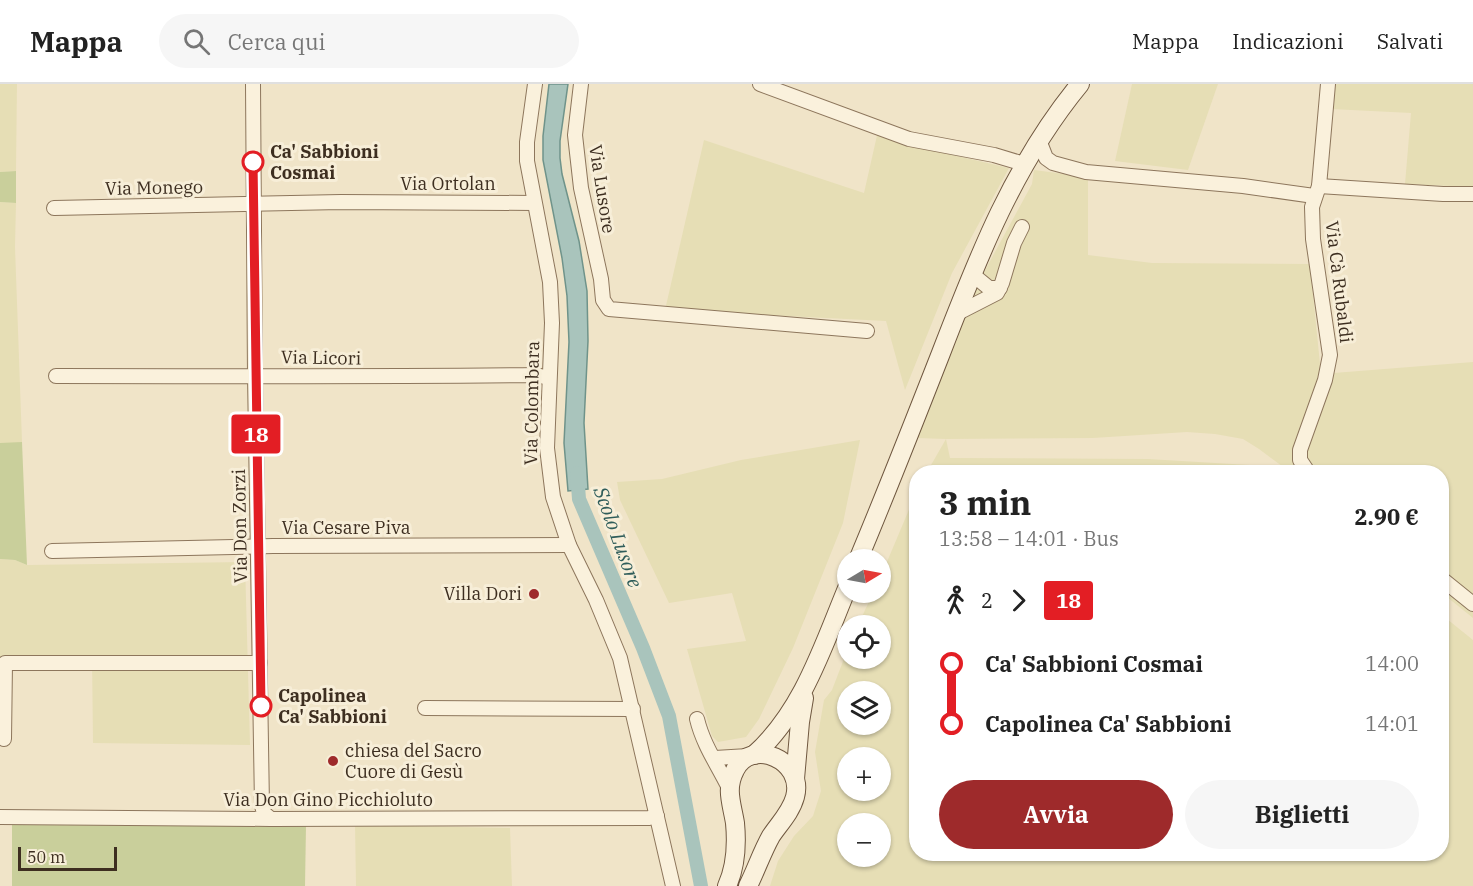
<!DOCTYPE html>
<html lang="it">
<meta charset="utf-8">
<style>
body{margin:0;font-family:"IBM Plex Serif",serif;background:#f6f6f6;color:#222;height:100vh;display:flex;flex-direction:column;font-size:22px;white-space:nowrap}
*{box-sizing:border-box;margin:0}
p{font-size:20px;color:#767676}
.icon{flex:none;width:33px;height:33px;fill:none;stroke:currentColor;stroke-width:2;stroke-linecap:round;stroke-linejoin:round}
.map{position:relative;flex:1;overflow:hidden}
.drawer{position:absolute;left:909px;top:381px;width:540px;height:396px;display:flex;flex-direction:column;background:#fff;border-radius:24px;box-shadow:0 2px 4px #0004}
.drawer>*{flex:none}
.badge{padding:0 12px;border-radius:4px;font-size:21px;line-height:39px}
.needle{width:39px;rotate:80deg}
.tools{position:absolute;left:837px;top:465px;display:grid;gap:12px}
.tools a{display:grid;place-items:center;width:54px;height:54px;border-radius:50%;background:#fff;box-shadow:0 2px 4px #0004;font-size:30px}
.scale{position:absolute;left:18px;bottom:15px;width:99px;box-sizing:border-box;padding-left:6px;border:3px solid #3d2e20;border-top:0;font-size:16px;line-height:21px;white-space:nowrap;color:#3d2e20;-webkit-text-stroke:4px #f7eed8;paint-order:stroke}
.map>.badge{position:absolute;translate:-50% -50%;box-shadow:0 0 0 3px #fff}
.legs{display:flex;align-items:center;gap:9px;height:66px;padding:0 30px;font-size:20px}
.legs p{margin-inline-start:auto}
.headline{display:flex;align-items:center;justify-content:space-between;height:102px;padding:0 30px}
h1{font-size:33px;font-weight:800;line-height:45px}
.cta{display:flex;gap:12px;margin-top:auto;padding:12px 30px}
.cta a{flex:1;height:69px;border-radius:36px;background:#9e2a2b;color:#fff;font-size:24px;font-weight:800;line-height:69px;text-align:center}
.cta a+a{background:#f6f6f6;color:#222}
ul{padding:0 30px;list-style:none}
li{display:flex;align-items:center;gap:21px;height:60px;font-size:22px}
li i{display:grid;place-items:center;width:9px;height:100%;margin:0 8px;background:currentColor}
li i::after{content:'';width:15px;height:15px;margin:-8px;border:4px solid;border-radius:50%;background:#fff}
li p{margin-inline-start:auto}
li:first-child i{background:linear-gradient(#0000 50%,currentColor 0)}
li:last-child i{background:linear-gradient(currentColor 50%,#0000 0)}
header{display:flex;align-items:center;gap:36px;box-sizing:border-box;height:84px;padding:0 30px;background:#fff;border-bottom:2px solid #e0e0e0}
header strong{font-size:28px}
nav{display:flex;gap:33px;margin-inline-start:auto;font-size:21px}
.search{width:420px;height:54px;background:#f6f6f6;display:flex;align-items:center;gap:15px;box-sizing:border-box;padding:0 21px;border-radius:33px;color:#767676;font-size:22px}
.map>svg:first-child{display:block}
.farmland{fill:#e6deb5;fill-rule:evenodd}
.green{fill:#c9cf9b}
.water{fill:#a9c4bc;stroke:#6f938a;stroke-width:1.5}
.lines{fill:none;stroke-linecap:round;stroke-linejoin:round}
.canal{stroke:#a9c4bc;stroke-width:14}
.minor-casing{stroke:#8d765c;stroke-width:16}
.secondary-casing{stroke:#6f573f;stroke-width:20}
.minor{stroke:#faf1dc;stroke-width:14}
.secondary{stroke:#faf1dc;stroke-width:18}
.line-1-casing{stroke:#fff;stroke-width:14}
.line-1{stroke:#e31e24;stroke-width:9}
.stop-1-dot{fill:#fff;stroke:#e31e24;stroke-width:3}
.poi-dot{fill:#9e2a2b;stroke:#f7eed8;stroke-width:2}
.labels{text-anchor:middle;stroke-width:6;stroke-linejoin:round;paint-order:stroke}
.stop-label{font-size:18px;font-weight:bold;fill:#3d2e20;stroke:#f7eed8;text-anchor:start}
.street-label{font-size:18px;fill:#3d2e20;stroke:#f7eed8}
.poi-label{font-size:18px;fill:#3d2e20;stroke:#f7eed8;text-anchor:end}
.water-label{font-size:20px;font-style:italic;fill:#2f5d5a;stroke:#f7eed8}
</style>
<header>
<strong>Mappa</strong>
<div class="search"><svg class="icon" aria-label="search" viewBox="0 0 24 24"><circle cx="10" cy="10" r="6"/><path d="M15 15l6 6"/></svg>Cerca qui</div>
<nav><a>Mappa</a><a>Indicazioni</a><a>Salvati</a></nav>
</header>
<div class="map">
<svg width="1473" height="802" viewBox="0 0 1473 802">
<rect width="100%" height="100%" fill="#f0e4c8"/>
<!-- farmland -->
<g class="farmland">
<polygon points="0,0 17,0 16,87 0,88"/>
<polygon points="1132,0 1218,0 1188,86 1115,77"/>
<polygon points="1333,0 1473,0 1473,103 1405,100 1411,29 1331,25"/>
<polygon points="878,47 931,66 1009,84 952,189 905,306 886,237 665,226 704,56 864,109"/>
<polygon points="1034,86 1088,93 1088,171 1152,179 1310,180 1321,290 1473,278 1473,534 1442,509 1442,388 1290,388 1259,365 1243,355 1215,350 1187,348 1093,354 946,355 950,374 1148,375 1266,382 1272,388 927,388 946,355 917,354 977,201 1032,100"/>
<polygon points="0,118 16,119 15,163 22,358 13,360 0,359"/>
<polygon points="860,356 843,439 793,564 759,635 746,653 718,658 712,652 687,565 746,557 732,509 669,519 620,416 617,398 662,395 741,376"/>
<path d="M916 409V770H1442V531L1473 556V802H770L778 777 794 752 813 732 821 707 815 668 824 616 832 606 847 567 848 574H880V542L858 541 873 509 880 508 881 492ZM848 608H880V640H848ZM848 674H880V706H848ZM848 740H880V772H848Z"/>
<polygon points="0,475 15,476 27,481 245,478 250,661 93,659 92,572 0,574"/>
<polygon points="355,741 510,744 512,802 356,802"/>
</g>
<!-- green -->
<g class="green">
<polygon points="16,87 16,119 0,118 0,88"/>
<polygon points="22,358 27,481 15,476 0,475 0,359"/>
<polygon points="12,741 306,742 305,802 12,802"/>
</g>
<!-- water -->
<polygon class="water" points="549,0 568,0 560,57 560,74 562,90 579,157 587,207 588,257 584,339 588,405 568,407 564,359 569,258 567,212 562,174 543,76 543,52"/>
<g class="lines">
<!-- canal -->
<polyline class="canal" points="577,389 579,415 643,564 669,632 701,802"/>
<!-- minor casing -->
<g class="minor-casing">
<g id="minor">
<polyline points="253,0 255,292 262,722 264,729 271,735"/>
<polyline points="535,0 527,58 527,77 550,198 552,239 547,364 553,413 569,461 596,516 620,574 673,802"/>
<polyline points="581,0 575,51 581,104 601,195 603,216 609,225 867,247"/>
<polyline points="760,0 909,55 994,71 1024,80"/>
<polyline points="1039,56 1046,74 1053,79 1086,88 1243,102 1314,112"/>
<polyline points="1319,102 1443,110 1473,110"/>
<polyline points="54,124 341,118 534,119"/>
<polyline points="972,190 989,204 1000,204"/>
<polyline points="956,230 997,209 1002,199 1014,159 1022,143"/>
<path d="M56 292C216 292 376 293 536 291L549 294"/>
<polyline points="1308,388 1300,376 1300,366 1325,296 1330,271 1313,155 1312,123 1319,102 1328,0"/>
<polyline points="52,467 273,462 569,461"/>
<polyline points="1442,495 1473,520"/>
<polyline points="425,624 633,625"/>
<path d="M697 635C703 660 717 680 728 702"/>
<polyline points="4,655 5,579 260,579"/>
<polyline points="715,674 748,672"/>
<polyline points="0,733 271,735 649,734 657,732"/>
</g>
</g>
<!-- secondary casing -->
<g class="secondary-casing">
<g id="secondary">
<path d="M858 476C887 407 914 338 941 269 978 173 1014 80 1080 0"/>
<path d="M754 671C803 627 823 562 848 502"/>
<polyline points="795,695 800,638 804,614"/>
<path d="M727 802C736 782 737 760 735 739 732 720 725 705 735 686 751 653 805 676 795 713 791 728 779 740 771 752 762 768 756 786 748 802"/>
</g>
</g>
<!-- minor -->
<use href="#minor" class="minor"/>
<!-- secondary -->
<use href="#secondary" class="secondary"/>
</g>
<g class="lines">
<!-- line-1 casing -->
<g class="line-1-casing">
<polyline id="line-1" points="253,78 261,622"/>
</g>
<!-- line-1 -->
<use href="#line-1" class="line-1"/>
</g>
<!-- markers -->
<g class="stop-1-dot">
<circle cx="253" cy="78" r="10"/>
<circle cx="261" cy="622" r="10"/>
</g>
<g class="poi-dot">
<circle cx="534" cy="510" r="6"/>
<circle cx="333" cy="677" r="6"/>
</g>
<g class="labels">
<!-- stop labels -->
<g class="stop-label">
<text x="270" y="74">Ca' Sabbioni<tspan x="270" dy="21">Cosmai</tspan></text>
<text x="278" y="618">Capolinea<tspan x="278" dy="21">Ca' Sabbioni</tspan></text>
</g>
<!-- street labels -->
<g class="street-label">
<text x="448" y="106">Via Ortolan</text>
<text transform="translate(154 104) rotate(-1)" y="6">Via Monego</text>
<text transform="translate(602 105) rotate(81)" y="6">Via Lusore</text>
<text transform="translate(1339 198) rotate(83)" y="6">Via Cà Rubaldi</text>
<text transform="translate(321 274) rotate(1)" y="6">Via Licori</text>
<text transform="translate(532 319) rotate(-89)" y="6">Via Colombara</text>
<text transform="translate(240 442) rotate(-91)" y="6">Via Don Zorzi</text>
<text x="346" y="450">Via Cesare Piva</text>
<text x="328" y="722">Via Don Gino Picchioluto</text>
</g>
<!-- poi labels -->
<g class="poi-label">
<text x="522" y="516">Villa Dori</text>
<text x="345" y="673" text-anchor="start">chiesa del Sacro<tspan x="345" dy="21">Cuore di Gesù</tspan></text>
</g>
<!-- water labels -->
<g class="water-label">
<text transform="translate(618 453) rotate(70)" y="7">Scolo Lusore</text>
</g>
</g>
</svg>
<div class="tools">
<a><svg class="needle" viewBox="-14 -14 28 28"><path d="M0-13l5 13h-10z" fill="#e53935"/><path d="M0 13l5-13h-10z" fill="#767676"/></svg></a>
<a><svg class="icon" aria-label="locate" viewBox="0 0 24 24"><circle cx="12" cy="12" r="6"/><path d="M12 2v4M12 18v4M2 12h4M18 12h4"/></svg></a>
<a><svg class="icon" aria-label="layers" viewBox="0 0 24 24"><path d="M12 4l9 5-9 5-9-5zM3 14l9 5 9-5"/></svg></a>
<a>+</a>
<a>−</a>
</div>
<div class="scale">50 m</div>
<b class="badge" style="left:256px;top:350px;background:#e31e24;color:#fff">18</b>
<section class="drawer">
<div class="headline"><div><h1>3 min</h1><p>13:58 – 14:01 · Bus</p></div><b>2.90 €</b></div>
<div class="legs"><svg class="icon" aria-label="walk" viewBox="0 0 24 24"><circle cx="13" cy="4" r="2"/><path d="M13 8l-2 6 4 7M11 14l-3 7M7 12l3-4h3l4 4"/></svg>2<svg class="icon" aria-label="forward" viewBox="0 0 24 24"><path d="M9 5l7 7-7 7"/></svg><b class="badge" style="background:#e31e24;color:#fff">18</b></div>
<ul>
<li><i style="color:#e31e24"></i><b>Ca' Sabbioni Cosmai</b><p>14:00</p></li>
<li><i style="color:#e31e24"></i><b>Capolinea Ca' Sabbioni</b><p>14:01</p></li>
</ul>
<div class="cta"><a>Avvia</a><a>Biglietti</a></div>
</section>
</div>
